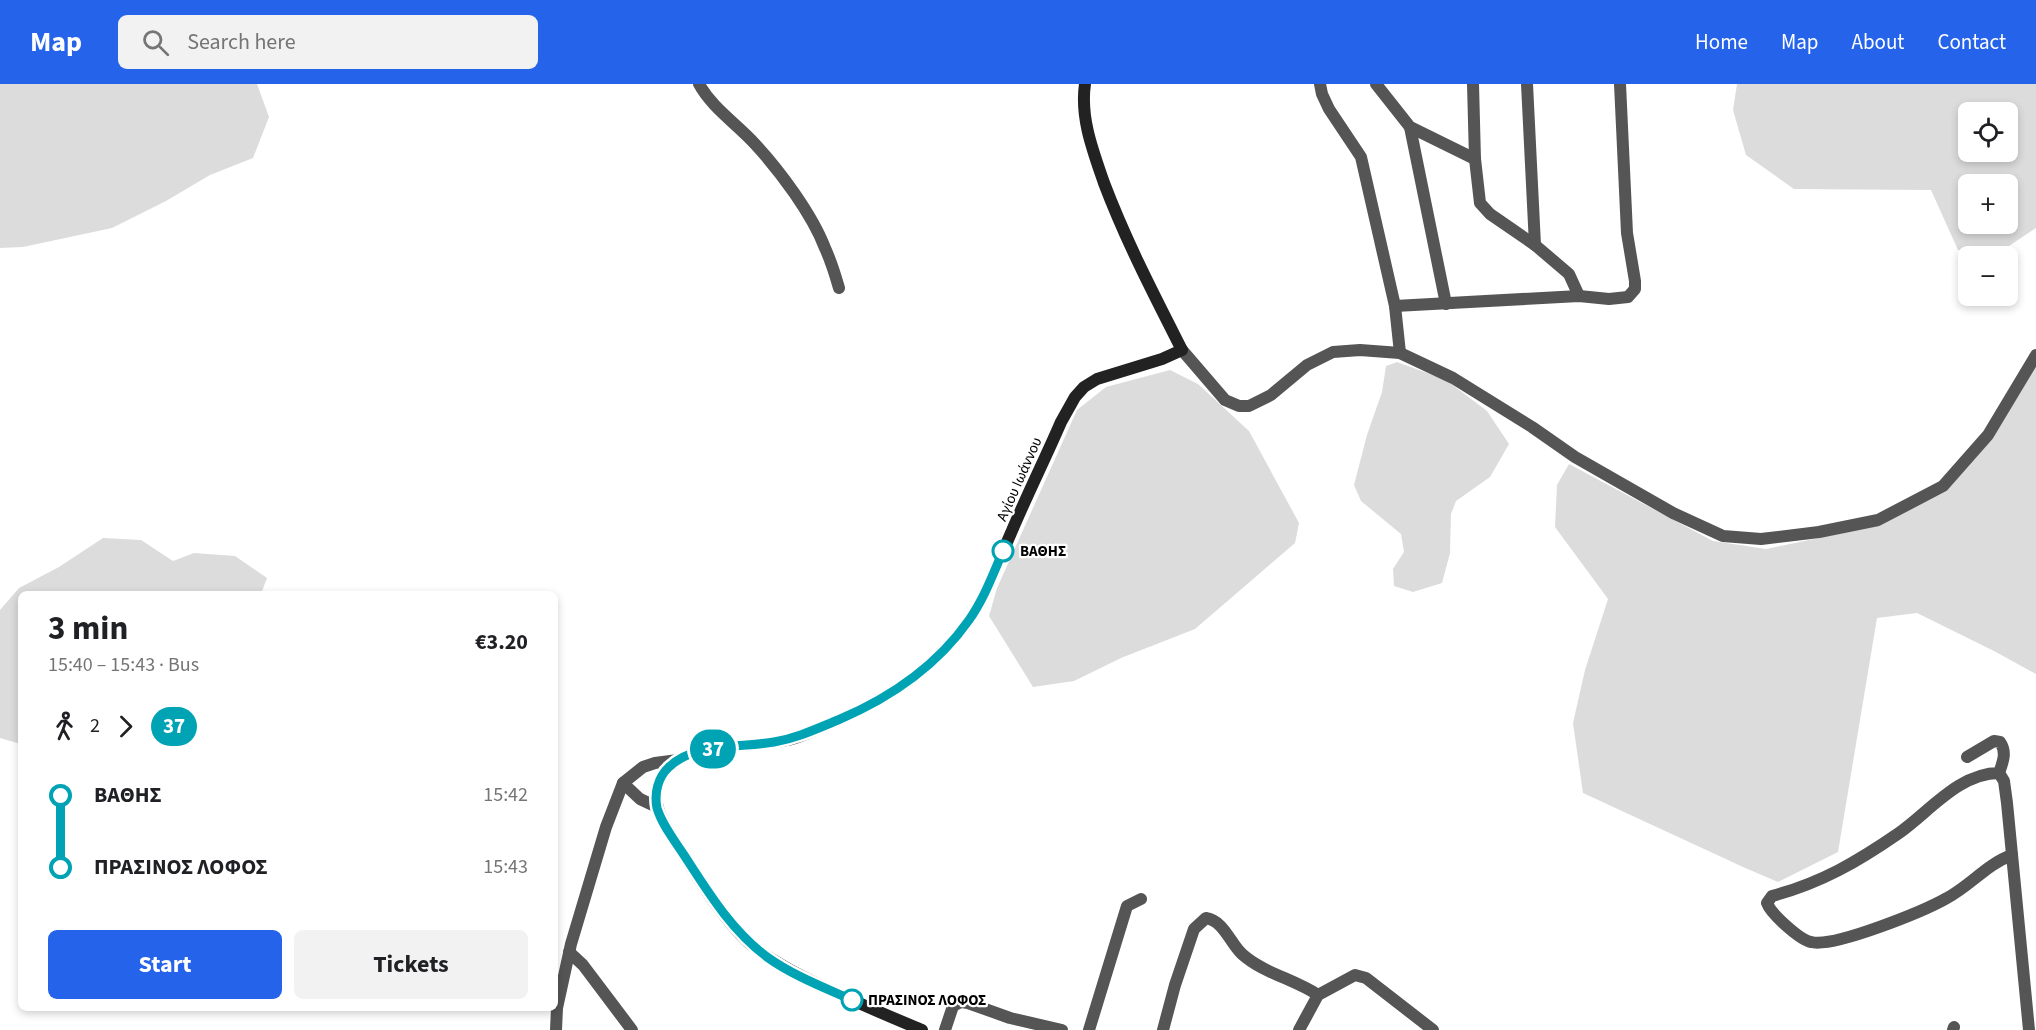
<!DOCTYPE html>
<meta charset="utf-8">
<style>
body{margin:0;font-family:"Source Sans 3",sans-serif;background:#f2f2f2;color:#202124;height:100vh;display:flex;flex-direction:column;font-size:22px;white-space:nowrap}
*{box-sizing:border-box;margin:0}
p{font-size:20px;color:#757577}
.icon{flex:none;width:33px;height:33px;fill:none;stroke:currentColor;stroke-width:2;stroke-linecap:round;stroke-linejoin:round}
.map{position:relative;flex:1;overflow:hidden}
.panel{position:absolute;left:18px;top:507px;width:540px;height:420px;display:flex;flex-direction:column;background:#fff;border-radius:9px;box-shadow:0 3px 9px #0003}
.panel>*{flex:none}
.badge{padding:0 12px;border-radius:20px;font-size:21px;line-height:39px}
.controls{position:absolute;left:1958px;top:18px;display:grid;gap:12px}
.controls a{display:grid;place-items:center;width:60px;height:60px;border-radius:9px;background:#fff;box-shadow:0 3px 9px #0003;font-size:30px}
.map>.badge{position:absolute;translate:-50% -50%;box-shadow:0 0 0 3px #fff}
.legs{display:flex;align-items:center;gap:9px;height:66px;padding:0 30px;font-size:20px}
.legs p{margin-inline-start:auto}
.headline{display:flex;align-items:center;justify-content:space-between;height:102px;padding:0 30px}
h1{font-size:33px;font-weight:700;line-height:45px}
.action{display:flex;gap:12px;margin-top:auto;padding:12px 30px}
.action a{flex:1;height:69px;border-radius:9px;background:#2563eb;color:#fff;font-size:24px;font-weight:700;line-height:69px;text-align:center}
.action a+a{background:#f2f2f2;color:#202124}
ul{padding:0 30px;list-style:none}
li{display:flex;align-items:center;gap:21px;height:72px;font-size:22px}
li i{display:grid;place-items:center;width:9px;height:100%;margin:0 8px;background:currentColor}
li i::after{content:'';width:15px;height:15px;margin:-8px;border:4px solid;border-radius:50%;background:#fff}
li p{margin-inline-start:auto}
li:first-child i{background:linear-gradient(#0000 50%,currentColor 0)}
li:last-child i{background:linear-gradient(currentColor 50%,#0000 0)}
header{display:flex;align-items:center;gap:36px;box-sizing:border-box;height:84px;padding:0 30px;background:#2563eb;color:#fff}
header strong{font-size:28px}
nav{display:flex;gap:33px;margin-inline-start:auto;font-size:21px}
.search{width:420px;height:54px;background:#f2f2f2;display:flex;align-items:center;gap:15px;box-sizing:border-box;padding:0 21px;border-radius:9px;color:#757577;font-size:22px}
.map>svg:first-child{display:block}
.green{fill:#dcdcdc;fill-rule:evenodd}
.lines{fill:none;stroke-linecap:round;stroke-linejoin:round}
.street{stroke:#555;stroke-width:12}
.secondary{stroke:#222;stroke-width:12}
.line-1-casing{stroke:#fff;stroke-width:14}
.line-1{stroke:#00a3b4;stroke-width:9}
.stop-1-dot{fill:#fff;stroke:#00a3b4;stroke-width:3}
.labels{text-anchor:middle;stroke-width:4.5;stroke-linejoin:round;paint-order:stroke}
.street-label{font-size:15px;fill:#000;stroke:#fff}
.stop-label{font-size:15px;font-weight:bold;fill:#000;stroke:#fff;text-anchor:start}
</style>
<header>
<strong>Map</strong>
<div class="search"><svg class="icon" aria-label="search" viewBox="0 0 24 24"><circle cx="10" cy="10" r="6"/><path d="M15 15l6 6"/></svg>Search here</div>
<nav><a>Home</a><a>Map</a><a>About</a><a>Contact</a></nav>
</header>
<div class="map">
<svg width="2036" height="946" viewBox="0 0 2036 946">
<rect width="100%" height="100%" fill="#fff"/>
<!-- green -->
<g class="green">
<polygon points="0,0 257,0 269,33 253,74 210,91 166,117 112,144 23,163 0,164"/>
<path d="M1737 0H2036V144L2003 166H1958L1931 106 1794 105 1746 71 1733 26ZM1968 28H2007V68H1968ZM1968 100H2007V140H1968Z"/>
<polygon points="1397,278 1446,296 1487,327 1509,360 1490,393 1456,417 1451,430 1450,469 1442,499 1413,508 1394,502 1393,485 1404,468 1401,450 1361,417 1354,401 1367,351 1382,308 1386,282"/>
<polygon points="2036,278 2036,590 1994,567 1917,529 1877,534 1838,768 1778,798 1743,783 1583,709 1573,639 1585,586 1608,515 1555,443 1557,401 1569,380 1713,457 1766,465 1843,449 1961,389"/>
<polygon points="1170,286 1198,300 1249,347 1299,439 1295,459 1195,545 1121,574 1074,597 1033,603 989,532 997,504 1077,326 1106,303"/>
<polygon points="103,454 141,456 173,477 194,469 235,472 267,494 261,510 21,510 21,660 0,654 0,526 19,504 59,483"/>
</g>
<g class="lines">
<!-- street -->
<g class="street">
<path d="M699 0C712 24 737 40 755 60 780 87 812 130 825 164 831 177 835 190 839 204"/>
<polyline points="1320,0 1322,10 1329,25 1361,73 1395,222 1400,269"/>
<polyline points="1376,0 1410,43 1475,75"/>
<polyline points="1473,0 1475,75 1480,119 1490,130 1535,161 1569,190 1579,212"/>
<polyline points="1527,0 1535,161"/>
<polyline points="1410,43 1446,220"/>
<polyline points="1395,222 1579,212 1609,215 1628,213 1635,205 1635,197 1627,149 1620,0"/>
<polyline points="1182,266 1225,316 1239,322 1249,322 1271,311 1307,281 1333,268 1360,266 1400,269 1453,294 1532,343 1575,373 1673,429 1723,452 1761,455 1819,448 1878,436 1943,402 1988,351 2036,271"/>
<path d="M1967 673 1994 657 2000 658C2007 668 2003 678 1999 689 1959 689 1929 728 1899 749 1857 778 1821 799 1772 812L1767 819C1771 830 1800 856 1811 858 1834 864 1924 827 1947 814 1970 802 1987 780 2012 771"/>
<polyline points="1999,689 2004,697 2007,719 2029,946"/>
<polyline points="623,699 640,715 657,723"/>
<polyline points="569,868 583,881 632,946"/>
<polyline points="556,946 557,924 571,860 606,743 623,699 643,683 655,679 678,676"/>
<polyline points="945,946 953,922 961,918 968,919 1010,934 1062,946"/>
<polyline points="1089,946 1127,822 1141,815"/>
<path d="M1163 946 1175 901 1194 845 1206 834C1224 837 1230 859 1242 870 1263 889 1294 895 1318 911"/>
<polyline points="1299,946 1318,911 1355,891 1366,894 1433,946"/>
<polyline points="1953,946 1954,943"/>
</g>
<!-- secondary -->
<path class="secondary" d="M922 946C879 928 835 910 794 888 778 879 763 871 749 859 720 831 699 795 677 761 664 741 646 713 663 690 689 654 756 666 795 654 807 650 819 644 831 639 887 615 933 587 969 536 988 510 998 478 1011 449 1027 411 1045 375 1061 338L1075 313 1084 303 1097 295 1162 275 1182 266C1154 211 1126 157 1104 99 1093 67 1080 34 1085 0"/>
</g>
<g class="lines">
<!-- line-1 casing -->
<g class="line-1-casing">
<path id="line-1" d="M852 916C823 903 792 891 767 873 731 846 708 808 684 771 675 757 662 741 657 724 654 709 658 693 669 683 695 658 741 664 774 658 797 654 816 645 838 636 890 614 936 583 969 536 984 515 993 490 1003 467"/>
</g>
<!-- line-1 -->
<use href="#line-1" class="line-1"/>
</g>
<!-- markers -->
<g class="stop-1-dot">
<circle cx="1003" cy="467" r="10"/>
<circle cx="852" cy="916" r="10"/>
</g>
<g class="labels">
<!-- street labels -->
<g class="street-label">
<text transform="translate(1019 395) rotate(-66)" y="5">Αγίου Ιωάννου</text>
</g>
<!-- stop labels -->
<g class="stop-label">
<text x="1020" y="472">ΒΑΘΗΣ</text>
<text x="868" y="921">ΠΡΑΣΙΝΟΣ ΛΟΦΟΣ</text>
</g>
</g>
</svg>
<div class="controls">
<a><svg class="icon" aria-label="locate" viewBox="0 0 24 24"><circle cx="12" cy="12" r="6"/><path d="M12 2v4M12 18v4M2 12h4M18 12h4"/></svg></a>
<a>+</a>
<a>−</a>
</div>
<b class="badge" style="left:713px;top:665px;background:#00a3b4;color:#fff">37</b>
<section class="panel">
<div class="headline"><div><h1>3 min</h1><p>15:40 – 15:43 · Bus</p></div><b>€3.20</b></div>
<div class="legs"><svg class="icon" aria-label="walk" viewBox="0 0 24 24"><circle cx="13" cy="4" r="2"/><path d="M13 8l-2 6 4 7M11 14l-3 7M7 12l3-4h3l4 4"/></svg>2<svg class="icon" aria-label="forward" viewBox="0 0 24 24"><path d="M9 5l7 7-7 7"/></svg><b class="badge" style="background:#00a3b4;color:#fff">37</b></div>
<ul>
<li><i style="color:#00a3b4"></i><b>ΒΑΘΗΣ</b><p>15:42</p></li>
<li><i style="color:#00a3b4"></i><b>ΠΡΑΣΙΝΟΣ ΛΟΦΟΣ</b><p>15:43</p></li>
</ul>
<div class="action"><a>Start</a><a>Tickets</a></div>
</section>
</div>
